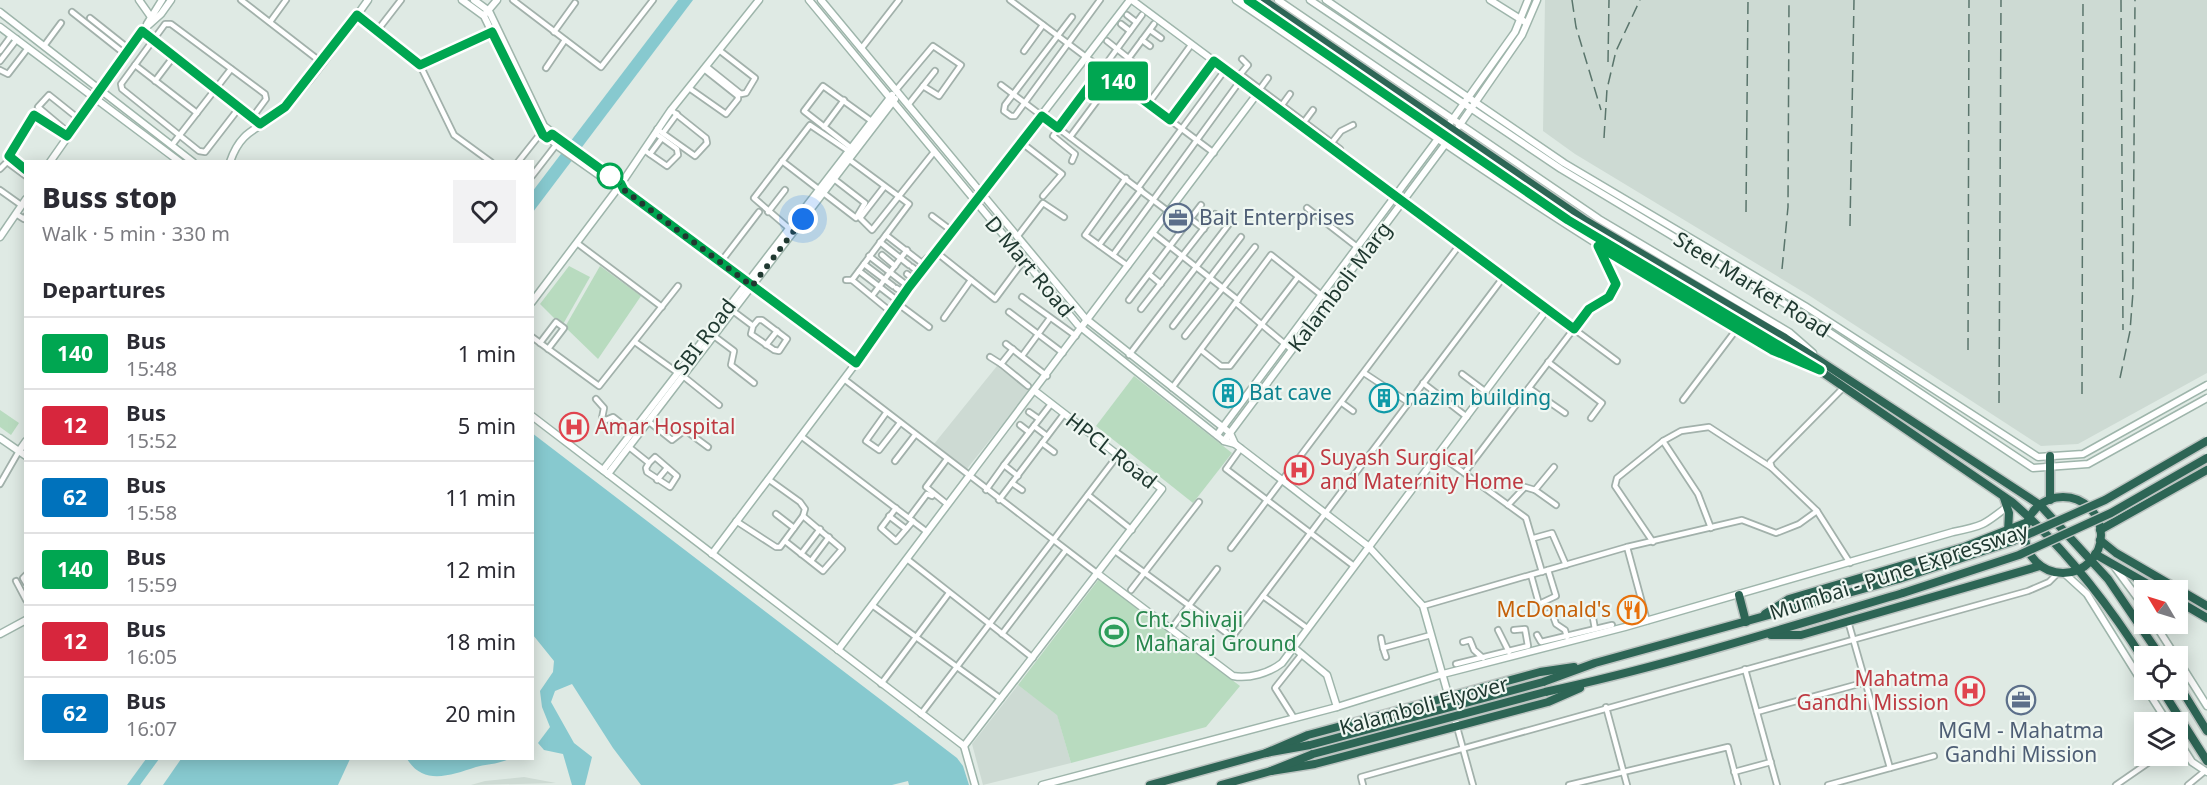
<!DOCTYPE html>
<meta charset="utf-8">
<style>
body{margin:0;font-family:"Noto Sans",sans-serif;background:#f2f2f3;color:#2b2b33;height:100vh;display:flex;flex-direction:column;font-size:22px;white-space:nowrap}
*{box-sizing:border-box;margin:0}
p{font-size:20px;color:#7c7c81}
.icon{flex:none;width:33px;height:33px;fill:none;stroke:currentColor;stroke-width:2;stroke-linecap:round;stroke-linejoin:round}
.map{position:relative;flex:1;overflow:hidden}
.sheet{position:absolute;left:24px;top:160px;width:510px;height:600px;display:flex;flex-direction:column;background:#fff;border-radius:0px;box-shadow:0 3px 15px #0003}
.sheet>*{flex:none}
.badge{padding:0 12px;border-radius:4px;font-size:21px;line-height:39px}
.needle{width:39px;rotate:308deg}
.tools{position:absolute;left:2134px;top:580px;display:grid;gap:12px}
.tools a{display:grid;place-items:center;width:54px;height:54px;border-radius:0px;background:#fff;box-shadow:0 3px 15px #0003;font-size:30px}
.you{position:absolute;width:30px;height:30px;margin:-15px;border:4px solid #fff;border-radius:50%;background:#1a73e8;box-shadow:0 0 0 9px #1a73e833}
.map>.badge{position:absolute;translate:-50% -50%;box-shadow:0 0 0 3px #fff}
h2{padding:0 18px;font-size:22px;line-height:54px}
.round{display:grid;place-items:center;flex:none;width:63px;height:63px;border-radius:0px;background:#f2f2f3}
.headline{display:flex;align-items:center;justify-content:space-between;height:102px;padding:0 18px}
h1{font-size:28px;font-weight:800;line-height:45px}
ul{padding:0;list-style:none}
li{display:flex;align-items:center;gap:18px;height:72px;padding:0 18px;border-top:2px solid #e1e1e2}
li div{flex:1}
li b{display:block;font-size:22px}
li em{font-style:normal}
li .badge{min-width:66px;font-weight:700;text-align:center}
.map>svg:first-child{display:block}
.built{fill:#cddad3}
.green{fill:#b8dbbf}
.water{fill:#87c9cf}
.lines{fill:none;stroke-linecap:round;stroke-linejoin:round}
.street-casing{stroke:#a2b1ab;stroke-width:8}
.secondary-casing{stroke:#9eb5ab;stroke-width:9}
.highway-casing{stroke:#bcc4c1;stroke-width:11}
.street{stroke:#fff;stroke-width:4.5}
.secondary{stroke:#fff;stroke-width:6}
.highway{stroke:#2d6555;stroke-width:8}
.rail{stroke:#5a756c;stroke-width:1.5;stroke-dasharray:12 6;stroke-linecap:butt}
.highway-bridge-casing{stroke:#bcc4c1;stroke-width:11;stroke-linecap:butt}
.highway-bridge{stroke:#2d6555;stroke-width:8}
.line-casing{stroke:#fff;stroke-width:14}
.line{stroke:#00a651;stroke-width:9}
.walk{stroke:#203931;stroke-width:6;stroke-dasharray:0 10.8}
.stop-dot{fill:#fff;stroke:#00a651;stroke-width:3}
.labels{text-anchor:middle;stroke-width:4.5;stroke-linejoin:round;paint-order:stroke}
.service-label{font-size:21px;fill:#4e5e75;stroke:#eff7f2;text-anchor:start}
.street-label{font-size:21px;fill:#203931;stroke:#eff7f2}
.culture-label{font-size:21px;fill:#0d838f;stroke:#eff7f2;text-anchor:start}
.health-label{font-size:21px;fill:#be3a42;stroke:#eff7f2;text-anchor:start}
.food-label{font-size:21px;fill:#c56008;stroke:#eff7f2;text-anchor:end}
.leisure-label{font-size:21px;fill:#27864d;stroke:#eff7f2;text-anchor:start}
</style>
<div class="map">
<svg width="2207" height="785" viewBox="0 0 2207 785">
<rect width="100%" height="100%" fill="#dfeae4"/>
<!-- built -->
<g class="built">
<polygon points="1545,0 2207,0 2207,373 2078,444 2041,446 1810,296 1575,154 1543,131"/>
<polygon points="997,366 1029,391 966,470 934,444"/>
<polygon points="1018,685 1057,714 1071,763 983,785 972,744"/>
<polygon points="524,777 556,783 471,785 485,781"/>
</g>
<!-- green -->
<g class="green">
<polygon points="569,266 590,277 562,326 540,304"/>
<polygon points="600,266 641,296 598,359 565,327"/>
<polygon points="1134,376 1232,453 1193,503 1096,426"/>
<polygon points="0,410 19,423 11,435 0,427"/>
<polygon points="1099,579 1240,686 1206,727 1071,763 1057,715 1018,685"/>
</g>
<!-- water -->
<g class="water">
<polygon points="678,0 693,0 533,212 532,192"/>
<polygon points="532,433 957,758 963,766 969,785 909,785 908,781 892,785 641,785 613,748 572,684 555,691 551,702 574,743 592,757 585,785 572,785 563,754 544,750 538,743 550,727 542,707 540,691 553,672 554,661 533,635"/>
<polygon points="146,759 159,759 140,785 127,785"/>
<polygon points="181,759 350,759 338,785 163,785"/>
<path d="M407 759H509C499 764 487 764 476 767 449 776 423 785 407 759Z"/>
</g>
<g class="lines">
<!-- street casing -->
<g class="street-casing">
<g id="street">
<polyline points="241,0 321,62"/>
<polyline points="513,0 601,67 653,0"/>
<polyline points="1010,0 1214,153"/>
<polyline points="72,12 125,54"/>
<polyline points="357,15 420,65 454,135 491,162"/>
<polyline points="1127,15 1136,22"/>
<polyline points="1072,17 1005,105 1004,111 1011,116 1015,116 1100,0"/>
<polyline points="90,18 129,49"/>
<polyline points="270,22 286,0"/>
<polyline points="1121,24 1130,31"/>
<polyline points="1150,30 1161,38"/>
<polyline points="142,31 260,124"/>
<polyline points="377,31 401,0"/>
<polyline points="554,32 575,3"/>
<polyline points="1142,40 1150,46"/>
<polyline points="1107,41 1137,65"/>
<polyline points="44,46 61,23"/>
<polyline points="861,49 899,0"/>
<polyline points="0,51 11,36"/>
<polyline points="1024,51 1043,25"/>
<polyline points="0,61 17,39"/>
<polyline points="135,65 197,113"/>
<polyline points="420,65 491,32"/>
<polyline points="706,66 741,94 746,93 755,78 719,50"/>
<polyline points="546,68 565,40"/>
<polyline points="0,70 8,74 28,48"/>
<polyline points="1240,74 1340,149"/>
<polyline points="1238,77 1248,65 1242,59"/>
<polyline points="155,81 174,56"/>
<polyline points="1001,85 1169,212"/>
<polyline points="689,88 726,114 738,99 738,96 704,69"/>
<polyline points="1260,89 1268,78"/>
<polyline points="896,90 933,46 961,65 939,96 923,86"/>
<polyline points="1148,104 1191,45"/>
<polyline points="908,105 935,71"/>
<polyline points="1282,105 1290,94"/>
<polyline points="239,108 205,152 199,151 122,89 121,84 165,24 171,24 265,94 266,99 252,118"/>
<polyline points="1169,120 1214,61"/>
<polyline points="1304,122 1313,110"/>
<polyline points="824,127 844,100"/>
<polyline points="657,129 695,156 707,143 706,138 671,110"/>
<polyline points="69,133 38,107 49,95 79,119"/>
<polyline points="663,133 677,114"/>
<polyline points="1070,137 1154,24"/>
<polyline points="1022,143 1062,174 1043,196"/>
<polyline points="172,145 231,69"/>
<polyline points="1330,145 1341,131 1353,125"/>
<polyline points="850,147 804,111 823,86 870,120"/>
<polyline points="644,150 667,166 678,155 677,149 655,133"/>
<polyline points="650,154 662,138"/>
<polyline points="847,158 909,204 852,280"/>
<polyline points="782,161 856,218 865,203 834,179"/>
<polyline points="1072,161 1075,154 1053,136 1142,15"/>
<polyline points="518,162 541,133"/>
<polyline points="0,169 7,162 26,176"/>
<polyline points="26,170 9,156 34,115 67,136"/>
<polyline points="532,176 556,145"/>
<polyline points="1126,178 1085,235 1128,266"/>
<polyline points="884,187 860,218 872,230 934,152"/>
<polyline points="1138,188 1225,70"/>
<polyline points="0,190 21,205"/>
<polyline points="1307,208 1365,253"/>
<polyline points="768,212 785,190"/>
<polyline points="16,214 24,219 26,216"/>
<polyline points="932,216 952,231"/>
<polyline points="1191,219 1204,229"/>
<polyline points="791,230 754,198 810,125 847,150"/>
<polyline points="1153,233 1238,300"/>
<polyline points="886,235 922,263 927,258"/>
<polyline points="1017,237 1043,203 1064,217"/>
<polyline points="880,242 909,265"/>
<polyline points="577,243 662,307"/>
<polyline points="1099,245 1141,190"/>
<polyline points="936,252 995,299 1024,260"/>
<polyline points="882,255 895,266"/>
<polyline points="1113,255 1240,81"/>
<polyline points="869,256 909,287"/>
<polyline points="720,263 759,212"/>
<polyline points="864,264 893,286"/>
<polyline points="912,267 920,273"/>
<polyline points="859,271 894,298"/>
<polyline points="907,274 915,280"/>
<polyline points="1149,274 1161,284"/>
<polyline points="846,280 852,280 891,312"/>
<polyline points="896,288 901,291 906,285"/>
<polyline points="872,296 907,250"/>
<polyline points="1022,297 1076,336"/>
<polyline points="1129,300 1201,205"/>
<polyline points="897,303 929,327"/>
<polyline points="1236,303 1292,350"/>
<polyline points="1141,309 1215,214"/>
<polyline points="1547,309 1617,361"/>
<polyline points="733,311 753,326 758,320 762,320 787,339 779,351 774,350 751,334 753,326"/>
<polyline points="1009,312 1063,353"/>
<polyline points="944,318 971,280"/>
<polyline points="1173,326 1241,237"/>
<polyline points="714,336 734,351 731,365 754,383"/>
<polyline points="1185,336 1255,247"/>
<polyline points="532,337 599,386 678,286"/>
<polyline points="635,342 678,373"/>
<polyline points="540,343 556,322 564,328 548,349"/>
<polyline points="1006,344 1047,376"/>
<polyline points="766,345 777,331"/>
<polyline points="1201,350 1221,366 1230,366 1298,277"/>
<polyline points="1129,355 1229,224"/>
<polyline points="1022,356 1050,318"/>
<polyline points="990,357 1001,364 1013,349"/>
<polyline points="1548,362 1602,403 1591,418"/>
<polyline points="1001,364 1028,386"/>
<polyline points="1364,373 1408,402"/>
<polyline points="1462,374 1486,392"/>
<polyline points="683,376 719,405"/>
<polyline points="844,379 1098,574"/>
<polyline points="1423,383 1467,417"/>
<polyline points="1845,386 1770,462 1772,468 1817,511 1850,563"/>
<polyline points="1172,388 1271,255 1329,301"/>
<polyline points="1529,388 1565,413"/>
<polyline points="596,399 604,408 602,418 606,420 613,417 632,432"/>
<polyline points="1683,400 1736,330"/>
<polyline points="1342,403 1353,411"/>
<polyline points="1029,412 1039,419"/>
<polyline points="886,413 866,441 879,450 900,423"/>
<polyline points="648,421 672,440 685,430 708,447"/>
<polyline points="1020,425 1029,432"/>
<polyline points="1034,426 1047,436"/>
<polyline points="801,436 927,532"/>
<polyline points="1042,443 1054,452"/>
<polyline points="629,447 649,463 655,457 677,476 670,487 647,472 646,468 649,463"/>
<polyline points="1241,448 1226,469 1354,566"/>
<polyline points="1438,454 1526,518 1542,572"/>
<polyline points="947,459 926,487 947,504"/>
<polyline points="895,461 915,435"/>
<path d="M1465 472 1582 318C1589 310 1596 307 1604 301 1626 286 1608 263 1598 246"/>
<polyline points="1018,476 1004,465 1051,404"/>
<polyline points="657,480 667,468"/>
<polyline points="1012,483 1022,490"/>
<polyline points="0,484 19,451"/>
<polyline points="986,490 1004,465"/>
<polyline points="1535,490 1556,505"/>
<polyline points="1088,495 1132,530"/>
<polyline points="999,500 1064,414"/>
<polyline points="1508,505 1525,487 1535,490 1554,467"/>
<polyline points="896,508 881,528 896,541 913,521"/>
<polyline points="776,514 794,528"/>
<polyline points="889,516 906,529"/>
<polyline points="909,518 927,494 932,496"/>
<polyline points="736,521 776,547 780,547 803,516 805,509 800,502 768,479"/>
<polyline points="1711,528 1698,494 1663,441 1681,431 1709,427 1772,468"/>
<polyline points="1534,538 1552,533 1566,565"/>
<polyline points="785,541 823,571 842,549 803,516"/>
<polyline points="1653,542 1615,486 1617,478 1663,441"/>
<polyline points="1627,547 1647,621"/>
<polyline points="1231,548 1461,243"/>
<polyline points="1115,551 1232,637 1499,283"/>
<polyline points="801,554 820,529"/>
<polyline points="907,559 1033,658"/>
<polyline points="811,561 829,537"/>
<polyline points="26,575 23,578 26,583"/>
<polyline points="1531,575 1539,604 1556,596 1548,570"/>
<polyline points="16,581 26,600"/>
<polyline points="1131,590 1199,502"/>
<polyline points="1263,596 1307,628"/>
<polyline points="872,605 1001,699"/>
<polyline points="1423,606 1627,547 1742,520 1776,533 1799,524 1817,511"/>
<polyline points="1545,614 1552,613 1556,624 1565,630 1567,637"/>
<polyline points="1593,618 1595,629"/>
<polyline points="1848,621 1890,768"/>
<polyline points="1171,629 1217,569"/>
<polyline points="1498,630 1509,652"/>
<polyline points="1002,634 1066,550"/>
<polyline points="1537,635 1541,642 1612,625"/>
<polyline points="1381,638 1383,648 1431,635"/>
<polyline points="1463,642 1470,640 1474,650 1483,658"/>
<polyline points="1383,648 1386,657"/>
<polyline points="1456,664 1528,646 1525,629 1514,630"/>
<polyline points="1745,669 1777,785"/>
<polyline points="881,684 949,593"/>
<polyline points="1606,707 1627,785"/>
<polyline points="1757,712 1866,682"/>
<polyline points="921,714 1118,455"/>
<polyline points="1294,718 1275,688 1302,654"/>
<polyline points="1457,727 1473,785"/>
<polyline points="1734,772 1771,762"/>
<polyline points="1363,785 1361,777 2028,591 2049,582 2058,573"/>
<polyline points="1569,785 1728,747 1738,785"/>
<polyline points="1828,785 1934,756"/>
<polyline points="2116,785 2158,756"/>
<polyline points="2188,785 2205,771"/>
</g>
</g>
<!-- secondary casing -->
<g class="secondary-casing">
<g id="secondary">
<polyline points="139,0 151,17"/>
<polyline points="462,0 484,16 539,129 559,147 620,190"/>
<polyline points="474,0 489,11 544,126 621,184 624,190 856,363"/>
<polyline points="809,0 1078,325 1224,441 1235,444"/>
<polyline points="821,0 1085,318 1230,433 1235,444 1368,546 1423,606 1457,726"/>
<path d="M1236 0C1371 92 1504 188 1644 273 1696 305 1748 341 1806 364"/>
<polyline points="1278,0 1599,219 1789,332 1813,353"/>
<polyline points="1310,0 1561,169 1802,314 2033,468 2088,464 2207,398"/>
<polyline points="1326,0 1564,163 1805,306 2038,457 2083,454 2207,385"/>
<polyline points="1490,0 1525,22"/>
<polyline points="0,12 193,162"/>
<polyline points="486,13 497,0"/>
<polyline points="147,24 162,0"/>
<polyline points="0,27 180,162"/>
<polyline points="1450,123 1515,32 1528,0"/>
<polyline points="1459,126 1522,35 1537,0"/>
<polyline points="50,162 142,31 161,14 171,0"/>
<path d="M230 162C242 126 262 130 285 108 316 76 342 36 368 0"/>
<polyline points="0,237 26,199"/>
<polyline points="532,302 621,184 671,110 759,0"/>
<polyline points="532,416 964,746"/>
<polyline points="1217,435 1440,136"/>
<polyline points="0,438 26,456"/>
<polyline points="1224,441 1447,142"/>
<polyline points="19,451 26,441"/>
<polyline points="603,470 892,95"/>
<polyline points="608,474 895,99"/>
<polyline points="712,554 856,363 897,303 1130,0"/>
<polyline points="2114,566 2145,608"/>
<polyline points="2064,573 2087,594 2145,687"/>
<path d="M1098 574 1233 676C1249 679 1269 673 1282 663L1547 309 1132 0"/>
<polyline points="2155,624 2176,657"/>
<polyline points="0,634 26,620"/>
<polyline points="1293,647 1327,675 1337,707"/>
<polyline points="838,650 1257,94"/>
<polyline points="2178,660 2207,706"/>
<polyline points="2147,690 2168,723"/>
<polyline points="2178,740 2192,762 2207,772"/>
<polyline points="964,746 1162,489 1035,391"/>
<polyline points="964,746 975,785"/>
<path d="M1042 785 1337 707 1443 674 1625 627 1953 532C1983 526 1984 525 2008 506"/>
</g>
</g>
<!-- highway casing -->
<g class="highway-casing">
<g id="highway">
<path d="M1248 0 1568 220 1803 359 2012 502C2064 547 2109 605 2145 662"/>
<polyline points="1263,0 1586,221 1785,338 2040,505 2108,579 2161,657"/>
<polyline points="2050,456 2050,500"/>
<circle cx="2063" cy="535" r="38"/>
<polyline points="2004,498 2009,513 2008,532"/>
<polyline points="2100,530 2207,470"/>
<polyline points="2100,540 2116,553 2207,606"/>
<polyline points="2095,554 2160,591"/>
<polyline points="1739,595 1746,622"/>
<polyline points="2178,601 2207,618"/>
<polyline points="1765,614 1789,599 1964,547 2028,522"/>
<polyline points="1771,635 1801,635 2040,566"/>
<polyline points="1543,682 1595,663 1899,579"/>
<polyline points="2178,684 2207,731"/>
<polyline points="2162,690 2207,761"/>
<path d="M1545 692C1666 666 1784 628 1903 593"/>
<polyline points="1266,753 1308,735 1540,672 1574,667"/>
<polyline points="1271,771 1315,764 1548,702 1580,688"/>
<polyline points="1150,785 1266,753 1310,745"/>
<polyline points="1221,785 1271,771 1313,754"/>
</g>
</g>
<!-- street -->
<use href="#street" class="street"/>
<!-- secondary -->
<use href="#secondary" class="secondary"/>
<!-- highway -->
<use href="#highway" class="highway"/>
<!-- rail -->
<g class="rail">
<polyline points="1572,0 1576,27 1601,110"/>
<polyline points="2121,0 2123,330"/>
<polyline points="1608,62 1609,0"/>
<polyline points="1604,138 1607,89 1616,51 1640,0"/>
<polyline points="1746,212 1748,0"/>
<polyline points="1850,226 1854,0"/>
<polyline points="1782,269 1788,207 1789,0"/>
<polyline points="1968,350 1969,0"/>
<polyline points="2120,378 2130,331 2133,292 2135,0"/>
<polyline points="2082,394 2083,0"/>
<polyline points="1999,403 2001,0"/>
</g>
<!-- highway-bridge casing -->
<g class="highway-bridge-casing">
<g id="highway-bridge">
<polyline points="1899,579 2013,541 2105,500 2207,441"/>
<polyline points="1903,593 2019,555 2111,513 2207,458"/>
<polyline points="1310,745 1543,682"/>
<polyline points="1313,754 1545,692"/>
</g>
</g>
<!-- highway-bridge -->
<use href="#highway-bridge" class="highway-bridge"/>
</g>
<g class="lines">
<!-- line casing -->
<g class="line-casing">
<polyline id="line" points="26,170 9,156 34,115 67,136 142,31 260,124 285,107 357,15 420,65 492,32 543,135 547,138 552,134 621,184 624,190 856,363 909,287 1042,116 1058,128 1102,69 1170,120 1214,61 1574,329 1589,309 1609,297 1616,284 1598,246 1772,350 1820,370 1568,220 1248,0"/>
</g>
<!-- line -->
<use href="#line" class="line"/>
<!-- walk -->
<polyline class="walk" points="610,176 621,184 624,190 752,286 803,219"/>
</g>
<!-- icons -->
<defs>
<g id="office-ring" transform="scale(1.5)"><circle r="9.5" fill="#eff7f2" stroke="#5c6f8a" stroke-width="1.5"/><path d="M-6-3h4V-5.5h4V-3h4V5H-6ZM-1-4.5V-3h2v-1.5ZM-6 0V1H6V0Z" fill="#5c6f8a"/></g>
<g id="building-ring" transform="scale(1.5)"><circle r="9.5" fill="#eff7f2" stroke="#0f9aa8" stroke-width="1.5"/><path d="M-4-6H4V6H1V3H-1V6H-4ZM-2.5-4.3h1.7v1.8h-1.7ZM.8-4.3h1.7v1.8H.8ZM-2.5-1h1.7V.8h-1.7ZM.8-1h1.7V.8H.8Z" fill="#0f9aa8"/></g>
<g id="hospital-ring" transform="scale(1.5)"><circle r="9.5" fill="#eff7f2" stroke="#e0444e" stroke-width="1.5"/><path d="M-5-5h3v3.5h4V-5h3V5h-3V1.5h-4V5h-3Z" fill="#e0444e"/></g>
<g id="restaurant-ring" transform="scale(1.5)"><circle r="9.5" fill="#eff7f2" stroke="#e8710a" stroke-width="1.5"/><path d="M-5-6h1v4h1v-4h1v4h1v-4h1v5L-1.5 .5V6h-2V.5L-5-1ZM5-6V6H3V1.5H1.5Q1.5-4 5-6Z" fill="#e8710a"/></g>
<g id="stadium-ring" transform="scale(1.5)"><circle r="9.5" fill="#eff7f2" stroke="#2e9e5b" stroke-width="1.5"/><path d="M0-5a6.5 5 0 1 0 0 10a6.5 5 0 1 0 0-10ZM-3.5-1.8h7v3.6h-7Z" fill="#2e9e5b"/></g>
</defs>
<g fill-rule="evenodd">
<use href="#office-ring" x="1178" y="218"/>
<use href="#building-ring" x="1228" y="393"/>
<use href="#building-ring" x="1384" y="398"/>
<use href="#hospital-ring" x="574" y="427"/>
<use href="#hospital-ring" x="1299" y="470"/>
<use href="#restaurant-ring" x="1632" y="610"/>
<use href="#stadium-ring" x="1114" y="632"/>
<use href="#hospital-ring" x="1970" y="691"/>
<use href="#office-ring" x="2021" y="700"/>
</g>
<!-- markers -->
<circle class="stop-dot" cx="610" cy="176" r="12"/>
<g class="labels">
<!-- service labels -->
<g class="service-label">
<text x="1199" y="225">Bait Enterprises</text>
<text x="2021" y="738" text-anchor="middle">MGM - Mahatma<tspan x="2021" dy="24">Gandhi Mission</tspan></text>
</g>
<!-- street labels -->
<g class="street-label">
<text transform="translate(1029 267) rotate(50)" y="7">D Mart Road</text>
<text transform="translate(1752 285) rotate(32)" y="7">Steel Market Road</text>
<text transform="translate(1340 287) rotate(-53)" y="7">Kalamboli Marg</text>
<text transform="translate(705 337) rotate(-53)" y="7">SBI Road</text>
<text transform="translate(1111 451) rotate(38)" y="7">HPCL Road</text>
<text transform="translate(1899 572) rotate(-18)" y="7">Mumbai - Pune Expressway</text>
<text transform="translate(1424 706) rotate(-15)" y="7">Kalamboli Flyover</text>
</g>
<!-- culture labels -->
<g class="culture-label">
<text x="1249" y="400">Bat cave</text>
<text x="1405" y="405">nazim building</text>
</g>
<!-- health labels -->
<g class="health-label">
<text x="595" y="434">Amar Hospital</text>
<text x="1320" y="465">Suyash Surgical<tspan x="1320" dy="24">and Maternity Home</tspan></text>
<text x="1949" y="686" text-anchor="end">Mahatma<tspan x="1949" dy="24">Gandhi Mission</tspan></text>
</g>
<!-- food labels -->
<g class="food-label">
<text x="1611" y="617">McDonald's</text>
</g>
<!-- leisure labels -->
<g class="leisure-label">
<text x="1135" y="627">Cht. Shivaji<tspan x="1135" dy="24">Maharaj Ground</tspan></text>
</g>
</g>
</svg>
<div class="tools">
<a><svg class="needle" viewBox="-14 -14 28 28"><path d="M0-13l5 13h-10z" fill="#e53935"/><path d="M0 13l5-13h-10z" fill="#7c7c81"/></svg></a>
<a><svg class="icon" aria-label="locate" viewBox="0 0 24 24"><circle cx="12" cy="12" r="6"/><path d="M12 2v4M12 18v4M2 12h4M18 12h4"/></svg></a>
<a><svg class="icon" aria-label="layers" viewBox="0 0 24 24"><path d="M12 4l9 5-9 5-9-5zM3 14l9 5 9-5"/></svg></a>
</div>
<div class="you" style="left:803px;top:219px"></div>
<b class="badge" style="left:1118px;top:81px;background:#00a651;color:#fff">140</b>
<section class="sheet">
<div class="headline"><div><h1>Buss stop</h1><p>Walk · 5 min · 330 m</p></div><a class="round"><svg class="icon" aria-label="heart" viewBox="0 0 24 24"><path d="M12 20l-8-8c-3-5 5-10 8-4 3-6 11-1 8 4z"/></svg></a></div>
<h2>Departures</h2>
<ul>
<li><span class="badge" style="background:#00a651;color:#fff">140</span><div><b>Bus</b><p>15:48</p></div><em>1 min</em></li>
<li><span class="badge" style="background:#d7263d;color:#fff">12</span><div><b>Bus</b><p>15:52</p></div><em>5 min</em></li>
<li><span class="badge" style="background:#0072bc;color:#fff">62</span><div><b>Bus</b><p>15:58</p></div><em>11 min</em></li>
<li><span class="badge" style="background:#00a651;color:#fff">140</span><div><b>Bus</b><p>15:59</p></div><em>12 min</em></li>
<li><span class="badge" style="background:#d7263d;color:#fff">12</span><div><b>Bus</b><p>16:05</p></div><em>18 min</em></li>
<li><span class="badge" style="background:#0072bc;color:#fff">62</span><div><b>Bus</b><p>16:07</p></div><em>20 min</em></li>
</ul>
</section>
</div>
